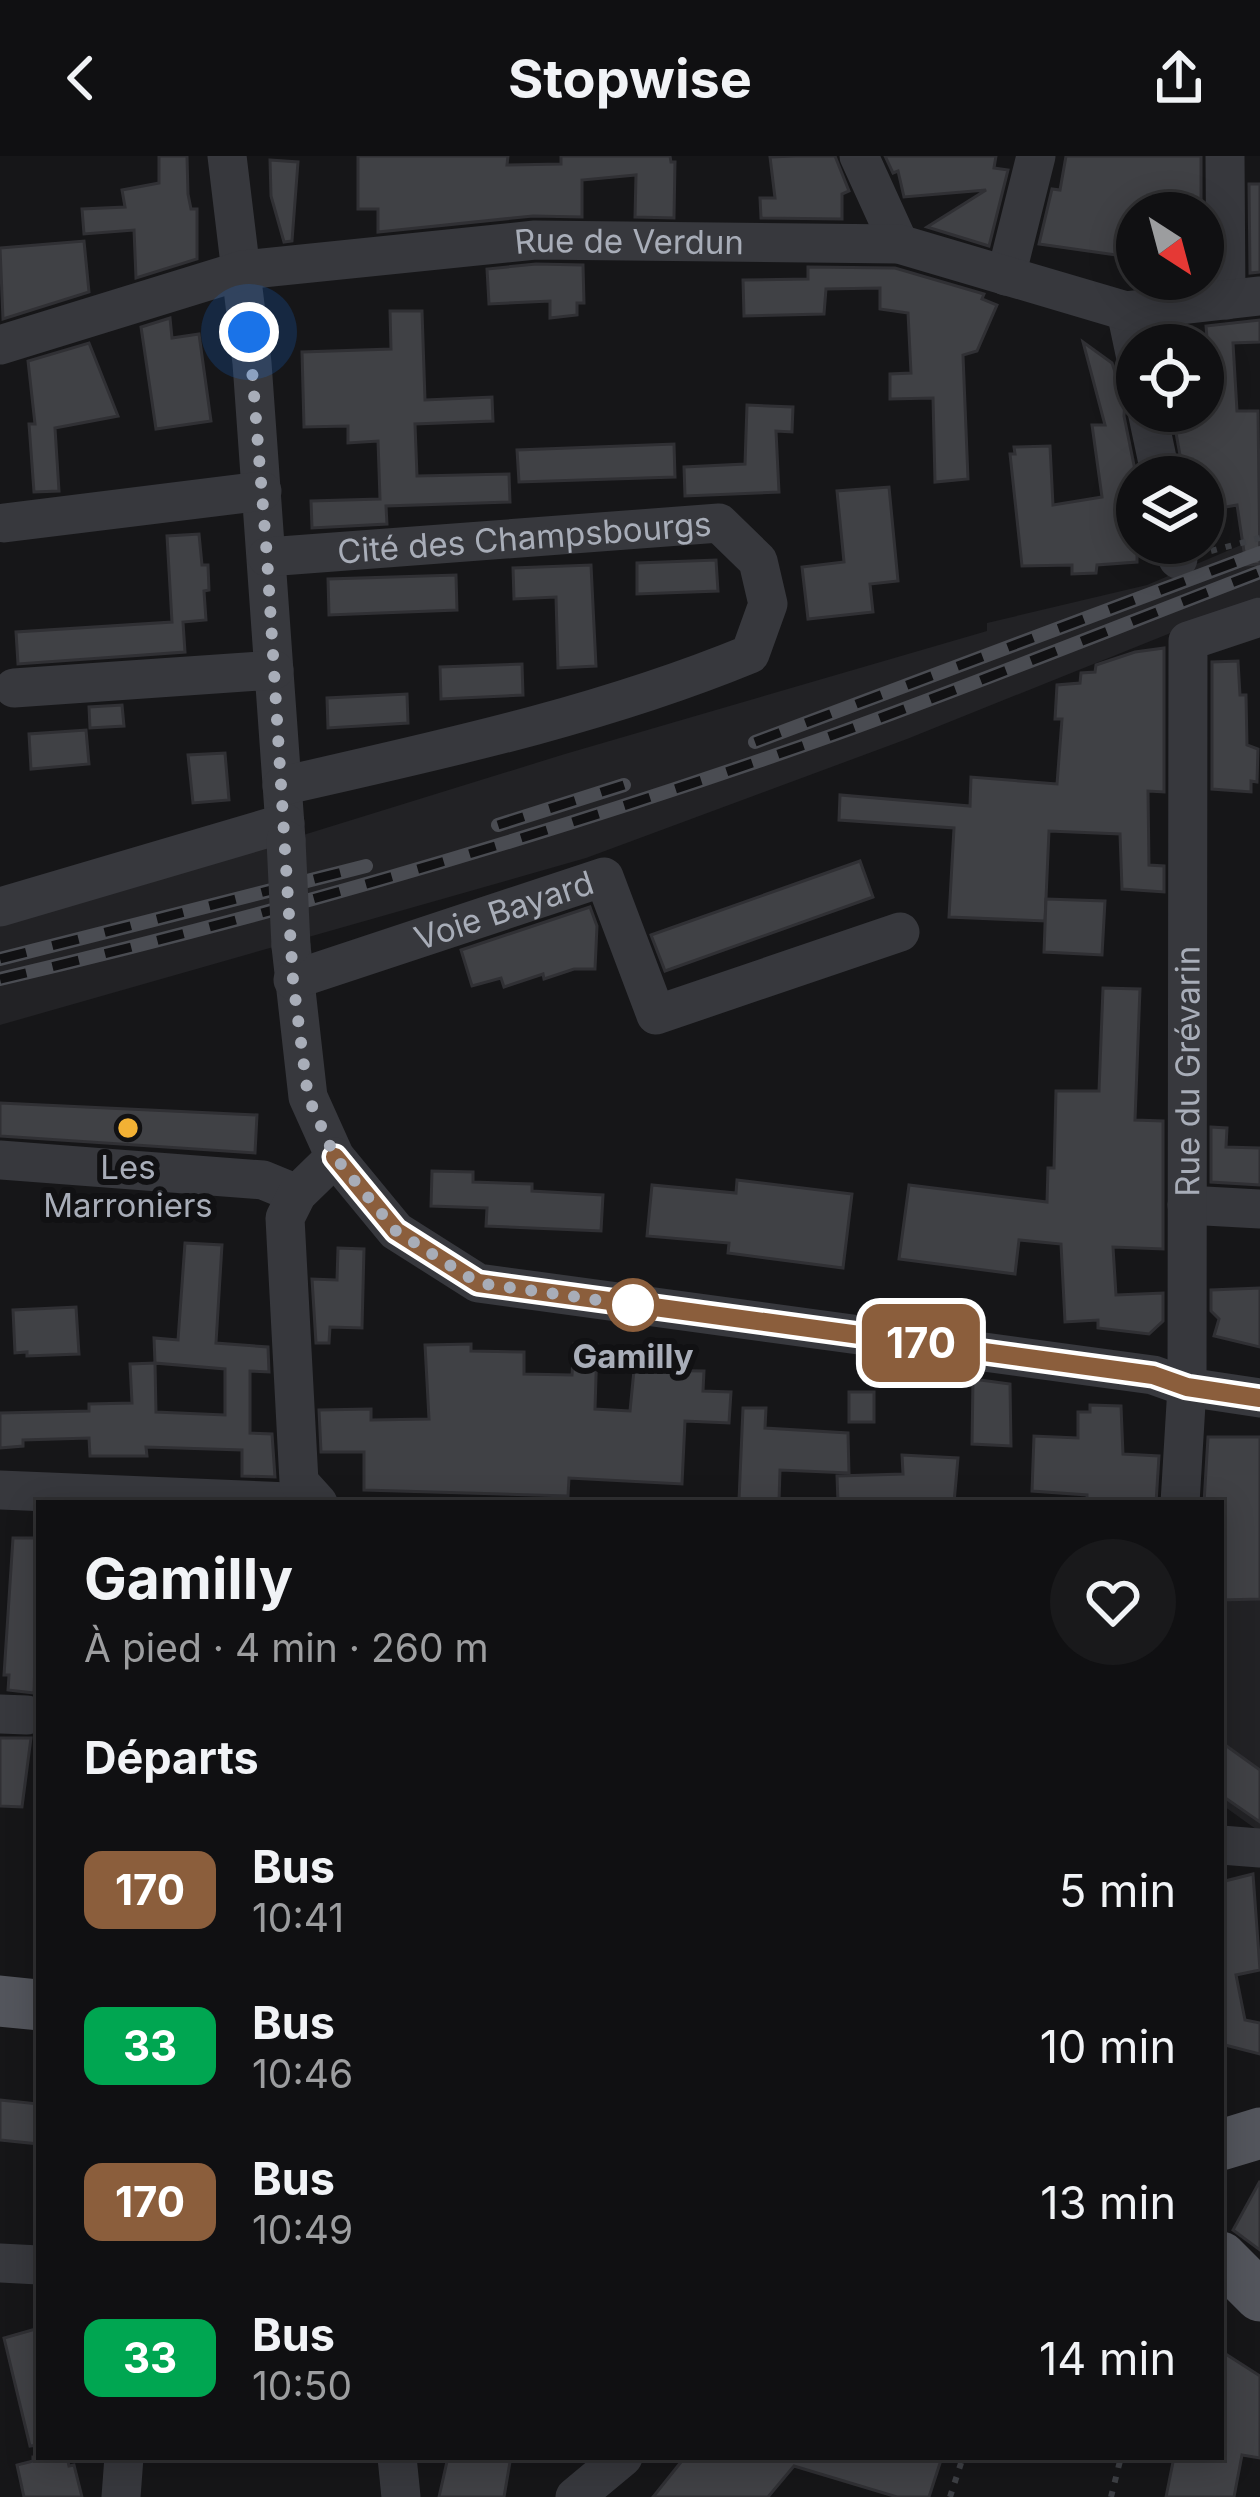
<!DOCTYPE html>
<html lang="fr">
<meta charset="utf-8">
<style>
body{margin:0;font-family:Inter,sans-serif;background:#19191b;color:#f1f3f6;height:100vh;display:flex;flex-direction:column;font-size:45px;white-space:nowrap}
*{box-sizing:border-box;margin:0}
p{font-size:39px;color:#9c9d9f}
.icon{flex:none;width:66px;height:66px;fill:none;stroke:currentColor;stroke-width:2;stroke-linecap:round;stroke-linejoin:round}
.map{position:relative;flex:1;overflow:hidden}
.panel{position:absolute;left:36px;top:1344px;width:1188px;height:960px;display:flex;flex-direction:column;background:#101012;border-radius:0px;box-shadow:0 6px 30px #0003,0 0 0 3px #303032}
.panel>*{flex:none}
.badge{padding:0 24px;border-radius:18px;font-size:42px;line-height:78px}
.needle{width:78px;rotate:144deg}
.controls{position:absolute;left:1116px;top:36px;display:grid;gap:24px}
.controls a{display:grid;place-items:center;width:108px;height:108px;border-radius:50%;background:#101012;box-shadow:0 6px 30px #0003,0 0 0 3px #303032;font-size:60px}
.you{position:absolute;width:60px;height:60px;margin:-30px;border:9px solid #fff;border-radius:50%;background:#1a73e8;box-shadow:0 0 0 18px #1a73e833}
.map>.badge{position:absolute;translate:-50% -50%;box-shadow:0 0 0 6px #fff}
h2{padding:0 48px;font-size:45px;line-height:108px}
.round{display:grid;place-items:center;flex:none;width:126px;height:126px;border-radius:63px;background:#19191b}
.overview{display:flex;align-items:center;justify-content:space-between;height:204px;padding:0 48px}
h1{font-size:57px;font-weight:700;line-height:90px}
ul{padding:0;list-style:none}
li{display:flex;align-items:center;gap:36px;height:156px;padding:0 48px}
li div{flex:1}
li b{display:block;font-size:45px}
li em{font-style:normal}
li .badge{min-width:132px;font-weight:700;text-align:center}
header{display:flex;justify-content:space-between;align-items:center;height:156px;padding:0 48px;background:#101012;font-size:54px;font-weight:700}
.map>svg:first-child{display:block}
.built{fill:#222225}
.building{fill:#404145;stroke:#303034;stroke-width:3}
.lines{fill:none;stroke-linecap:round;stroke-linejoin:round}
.path{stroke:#3d3f44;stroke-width:6;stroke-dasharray:6 9;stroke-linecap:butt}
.minor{stroke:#37383d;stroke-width:39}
.major{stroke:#53555c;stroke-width:51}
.rail-casing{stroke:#4a4c52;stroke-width:14}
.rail{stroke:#111113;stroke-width:9;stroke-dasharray:27;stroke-linecap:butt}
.minor-bridge{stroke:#37383d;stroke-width:39}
.line-casing{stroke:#fff;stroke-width:27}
.line{stroke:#8b5e3c;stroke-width:18}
.walk{stroke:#a8adb8;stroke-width:12;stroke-dasharray:0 21.6}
.poi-dot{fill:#f2b134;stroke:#111113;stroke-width:4.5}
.stop-dot{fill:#fff;stroke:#8b5e3c;stroke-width:6}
.labels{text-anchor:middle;stroke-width:12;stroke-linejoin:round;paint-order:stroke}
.street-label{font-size:33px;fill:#a8adb8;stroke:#111113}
.poi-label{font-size:33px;fill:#a8adb8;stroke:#111113}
.stop-label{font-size:33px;font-weight:bold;fill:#a8adb8;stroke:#111113}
</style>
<header><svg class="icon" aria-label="back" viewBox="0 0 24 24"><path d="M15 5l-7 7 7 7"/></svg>Stopwise<svg class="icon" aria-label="share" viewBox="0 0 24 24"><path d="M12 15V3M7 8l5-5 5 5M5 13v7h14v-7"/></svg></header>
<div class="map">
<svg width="1260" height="2341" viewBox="0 0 1260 2341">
<rect width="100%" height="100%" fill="#161618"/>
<!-- built -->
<g class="built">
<polygon points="1260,381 1260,441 907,583 586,702 0,869 0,760 245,697 565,598 987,475 987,467 1147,429"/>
<polygon points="1260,1365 1260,1676 1221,1648 1221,1444 1239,1444 1242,1402"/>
</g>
<!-- building -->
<g class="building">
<polygon points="159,0 187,0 188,38 191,53 197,53 197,103 136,122 134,74 84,78 82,53 125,51 122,34 159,27"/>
<polygon points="358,0 508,0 507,9 561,8 561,0 670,0 671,6 675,6 674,62 635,61 636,19 582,24 582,61 533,60 378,76 378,53 358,53"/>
<polygon points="795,0 835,0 849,35 842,38 842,63 761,62 760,42 775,42 770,1"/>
<polygon points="885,0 996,0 994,12 1008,14 989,90 927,71 986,34 904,41 898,15 893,17"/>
<polygon points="1066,0 1201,0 1201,57 1137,57 1137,102 1039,88 1052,33 1060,34"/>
<polygon points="270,4 298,6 292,85 284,86 271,40"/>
<polygon points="1249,28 1260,28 1260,116 1250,117"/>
<polygon points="84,85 89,136 3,163 0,92"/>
<polygon points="536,108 583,109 584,147 577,147 577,159 550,162 550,145 489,148 487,113"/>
<polygon points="808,111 895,112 984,138 982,143 997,149 977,195 963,199 968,323 935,326 933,242 890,243 890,218 911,217 908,157 880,153 880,132 826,133 824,158 744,160 743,124 808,123"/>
<polygon points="390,155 422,155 425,244 492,241 493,265 415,268 417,320 509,318 510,346 386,350 387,368 312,372 311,345 380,343 378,285 348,287 348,270 304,271 302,196 391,193"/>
<polygon points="170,162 172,182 199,178 211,265 156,273 141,171"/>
<polygon points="1260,164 1260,186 1233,187 1237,255 1258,255 1260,408 1246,409 1237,349 1203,355 1203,321 1184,321 1172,255 1213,255 1206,170"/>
<polygon points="1083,186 1112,207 1125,245 1124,260 1137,324 1137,406 1097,409 1096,417 1072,418 1072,409 1022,410 1010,298 1015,298 1014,291 1050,290 1053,349 1102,341 1092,269 1105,269"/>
<polygon points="89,187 118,260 55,272 59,335 34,336 29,268 35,268 28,205"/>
<polygon points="747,249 793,251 792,276 776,275 779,336 685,340 684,311 745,308"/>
<polygon points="674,288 675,321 519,326 517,294"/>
<polygon points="889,331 898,425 870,428 873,456 808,463 802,411 844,406 837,335"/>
<polygon points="199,378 202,409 208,409 209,434 204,435 206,464 183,466 185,496 18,508 16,476 172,466 167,380"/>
<polygon points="716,404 718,435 637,438 637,407"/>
<polygon points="591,409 596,510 558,512 556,441 514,443 513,412"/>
<polygon points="456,419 457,454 329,459 328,423"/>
<polygon points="1164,492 1164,636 1148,635 1149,709 1164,710 1164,736 1122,733 1120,678 1049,675 1045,765 949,761 954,672 839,664 840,639 970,650 971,621 1057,628 1062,563 1055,563 1057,529 1080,527 1081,517 1095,516 1096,509 1135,496"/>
<polygon points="1238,505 1240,539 1246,539 1247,589 1258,593 1257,626 1251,625 1251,636 1212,633 1212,506"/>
<polygon points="522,508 523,539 441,543 440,511"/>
<polygon points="407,538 408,567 328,572 327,542"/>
<polygon points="122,549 124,570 90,572 89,551"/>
<polygon points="86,574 89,608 31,613 29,578"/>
<polygon points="225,597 229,644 193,647 188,599"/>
<polygon points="860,705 873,741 665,815 651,779"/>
<polygon points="1046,743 1105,745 1102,799 1044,796"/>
<polygon points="590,751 597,770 595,813 574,813 544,823 543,818 504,831 501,822 472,830 461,794"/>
<polygon points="1103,832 1140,833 1135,964 1163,965 1163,1093 1113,1091 1116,1139 1163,1137 1163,1165 1149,1178 1098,1172 1098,1164 1065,1166 1061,1088 1019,1084 1015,1118 899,1103 909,1029 1047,1046 1048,1012 1054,1012 1056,935 1099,935"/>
<polygon points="0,947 257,959 255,997 0,980"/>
<polygon points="1211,971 1227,972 1226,991 1260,992 1260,1029 1211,1026"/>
<polygon points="432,1015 473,1016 473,1026 532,1028 532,1035 603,1039 601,1075 486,1070 487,1052 431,1050"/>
<polygon points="737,1024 852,1038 843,1112 728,1097 729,1087 647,1080 652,1029 736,1037"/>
<polygon points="185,1087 222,1089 216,1187 268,1191 269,1216 250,1215 250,1277 272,1278 275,1321 242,1320 242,1294 146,1291 147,1300 90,1300 89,1282 23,1284 23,1290 0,1292 0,1257 89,1255 89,1248 132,1247 130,1208 155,1207 156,1256 225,1259 225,1213 155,1207 154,1182 178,1184"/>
<polygon points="338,1092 364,1093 362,1172 330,1171 329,1187 316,1187 312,1123 337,1124"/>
<polygon points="1260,1132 1260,1191 1214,1180 1219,1163 1211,1155 1211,1134"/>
<polygon points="76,1151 79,1198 27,1200 27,1196 15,1197 13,1154"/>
<polygon points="471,1188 471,1195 524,1196 524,1218 572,1219 574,1188 597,1189 595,1253 630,1255 634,1214 704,1215 703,1235 731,1236 729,1267 685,1265 682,1328 569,1322 568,1340 364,1334 364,1296 321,1296 319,1254 371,1253 371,1264 429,1263 425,1189"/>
<polygon points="973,1223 1010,1228 1011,1290 972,1288"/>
<rect x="849" y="1236" width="25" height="30"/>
<polygon points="1090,1249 1121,1250 1123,1298 1159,1300 1156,1347 1087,1347 1087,1339 1032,1335 1034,1280 1078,1282 1078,1256 1090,1256"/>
<polygon points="743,1252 766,1252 765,1272 848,1277 849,1317 780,1314 779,1346 739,1344"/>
<polygon points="1208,1281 1260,1281 1260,1443 1221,1444 1221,1347 1204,1347"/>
<polygon points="902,1299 958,1302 954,1347 838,1347 837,1320 903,1318"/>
<polygon points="13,1382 39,1382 34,1537 8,1534 9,1519 4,1519"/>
<polygon points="0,1582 31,1582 22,1651 0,1650"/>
<polygon points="1221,1586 1260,1614 1260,1666 1221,1639"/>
<polygon points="1253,1718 1260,1814 1236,1819 1245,1864 1260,1867 1260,1898 1221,1888 1221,1726"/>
<polygon points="0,1944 39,1948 39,1988 0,1984"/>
<polygon points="1260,2025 1260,2094 1233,2074"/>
<polygon points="39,2172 39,2289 30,2290 4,2182"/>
<polygon points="1221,2195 1260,2220 1260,2302 1242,2299 1234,2341 1166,2341 1174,2301 1221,2301"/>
<polygon points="33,2301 67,2301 69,2310 74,2309 82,2341 24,2341 17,2309 33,2305"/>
<polygon points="448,2301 483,2301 510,2306 504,2341 439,2341"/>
<polygon points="685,2301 942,2301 929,2341 897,2341 794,2310 768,2341 653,2341"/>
</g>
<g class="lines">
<!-- path -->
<g class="path">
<polyline points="1211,395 1260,382"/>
<polyline points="950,2341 963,2301"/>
<polyline points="1111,2341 1121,2301"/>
</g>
<!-- minor -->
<g class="minor">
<polyline points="227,0 252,207 286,684"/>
<polyline points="859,0 899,88"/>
<polyline points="1225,0 1226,144"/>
<polyline points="1006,120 1036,0"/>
<polyline points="1126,155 1137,207"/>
<path id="s1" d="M0 189 243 114 535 84 899 88 1126 155 1260 140"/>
<polyline points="1147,255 1161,321"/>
<polyline points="4,367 262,335"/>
<polyline points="1174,387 1178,403"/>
<path id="s2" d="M267 401 719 367 758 405 768 448 750 498C599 560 440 594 282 630"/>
<polyline points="14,532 274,514"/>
<polyline points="0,751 285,667"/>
<polyline points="291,790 308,941 335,1001 396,1075 478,1127 1153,1219 1187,1231 1260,1242"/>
<path id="s3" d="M293 824 604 721 656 859 900 776"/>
<polyline points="0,1004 263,1024 297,1038"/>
<polyline points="1187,1049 1260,1053"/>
<polyline points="0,1334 313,1347"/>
<polyline points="318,1347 299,1326 285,1062 297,1038 335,1001"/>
<path id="s4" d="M1180 1347 1187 1231 1188 485 1260 461"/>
<polyline points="0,1558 27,1559"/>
<polyline points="1221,1689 1260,1692"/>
<polyline points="0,2107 39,2109"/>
<polyline points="397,2301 401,2341"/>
<polyline points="121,2341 124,2301"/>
<polyline points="575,2341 623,2301"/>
</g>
<!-- major -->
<g class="major">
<polyline points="0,1845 39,1849"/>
<polyline points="1221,1989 1260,1977"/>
<polyline points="1221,2101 1260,2140"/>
</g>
<!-- rail casing -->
<g class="rail-casing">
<g id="rail">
<polyline points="755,586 1260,397"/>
<polyline points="498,669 624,629"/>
<polyline points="0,803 366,710"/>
<path d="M0 823C282 757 562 675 836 578 978 527 1119 470 1260 416"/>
</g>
</g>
<!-- rail -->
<use href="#rail" class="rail"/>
<!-- minor-bridge -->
<polyline class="minor-bridge" points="286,684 291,790"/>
</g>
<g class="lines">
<!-- line casing -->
<g class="line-casing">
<polyline id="line" points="335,1001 396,1075 478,1127 1153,1219 1187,1231 1260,1242"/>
</g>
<!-- line -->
<use href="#line" class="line"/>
<!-- walk -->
<polyline class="walk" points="249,176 267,401 293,824 308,941 335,1001 396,1075 478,1127 633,1149"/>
</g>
<!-- markers -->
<circle class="poi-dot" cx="128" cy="972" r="12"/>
<circle class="stop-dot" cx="633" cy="1149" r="24"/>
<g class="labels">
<!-- street labels -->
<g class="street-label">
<text dy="12" stroke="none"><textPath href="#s1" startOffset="642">Rue de Verdun</textPath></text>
<text dy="12" stroke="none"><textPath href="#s2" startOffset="258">Cité des Champsbourgs</textPath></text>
<text dy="12" stroke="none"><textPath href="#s3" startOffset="222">Voie Bayard</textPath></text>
<text dy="12" stroke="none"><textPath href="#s4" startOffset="432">Rue du Grévarin</textPath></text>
</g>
<!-- poi labels -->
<g class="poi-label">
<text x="128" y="1023">Les<tspan x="128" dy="38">Marroniers</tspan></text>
</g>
<!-- stop labels -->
<g class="stop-label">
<text x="633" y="1212">Gamilly</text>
</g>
</g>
</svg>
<div class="controls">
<a><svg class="needle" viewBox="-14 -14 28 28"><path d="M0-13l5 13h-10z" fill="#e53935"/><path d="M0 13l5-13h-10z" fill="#9c9d9f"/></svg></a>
<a><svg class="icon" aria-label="locate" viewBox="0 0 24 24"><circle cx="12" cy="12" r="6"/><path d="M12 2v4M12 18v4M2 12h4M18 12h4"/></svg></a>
<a><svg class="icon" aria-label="layers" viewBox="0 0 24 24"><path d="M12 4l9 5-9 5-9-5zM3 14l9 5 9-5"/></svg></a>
</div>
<div class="you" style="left:249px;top:176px"></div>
<b class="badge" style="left:921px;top:1187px;background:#8b5e3c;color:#fff">170</b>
<section class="panel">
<div class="overview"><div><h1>Gamilly</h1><p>À pied · 4 min · 260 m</p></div><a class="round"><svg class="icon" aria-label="heart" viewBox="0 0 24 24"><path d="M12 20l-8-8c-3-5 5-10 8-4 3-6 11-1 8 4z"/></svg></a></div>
<h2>Départs</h2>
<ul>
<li><span class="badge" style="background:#8b5e3c;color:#fff">170</span><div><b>Bus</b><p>10:41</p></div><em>5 min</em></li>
<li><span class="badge" style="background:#00a651;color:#fff">33</span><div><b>Bus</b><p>10:46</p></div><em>10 min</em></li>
<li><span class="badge" style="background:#8b5e3c;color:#fff">170</span><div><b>Bus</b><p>10:49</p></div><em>13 min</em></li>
<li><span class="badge" style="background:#00a651;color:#fff">33</span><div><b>Bus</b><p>10:50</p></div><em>14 min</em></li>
</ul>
</section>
</div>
